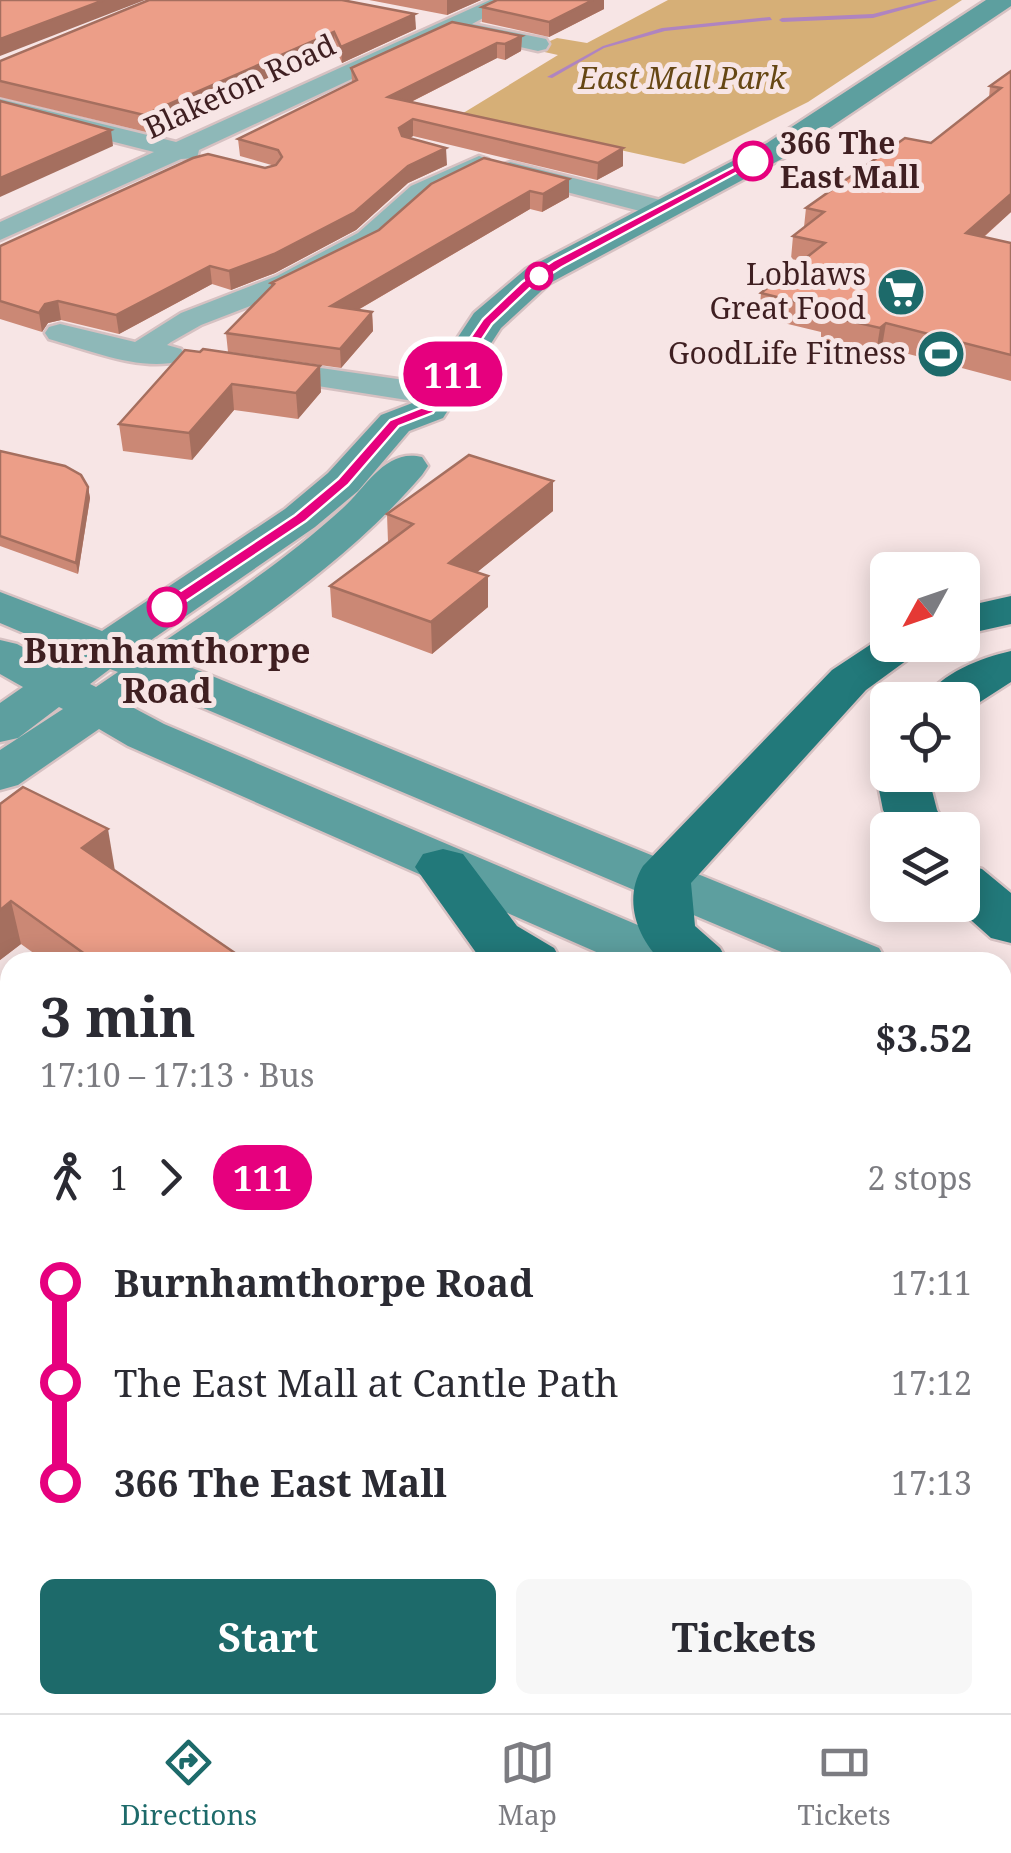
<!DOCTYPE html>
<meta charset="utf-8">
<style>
body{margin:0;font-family:"Noto Serif",serif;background:#f7f7f7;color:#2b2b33;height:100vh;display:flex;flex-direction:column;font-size:38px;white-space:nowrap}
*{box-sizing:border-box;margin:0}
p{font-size:32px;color:#7c7c81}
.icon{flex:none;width:55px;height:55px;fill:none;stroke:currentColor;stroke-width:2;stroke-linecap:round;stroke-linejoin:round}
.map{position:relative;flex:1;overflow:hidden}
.details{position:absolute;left:0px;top:952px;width:1012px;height:762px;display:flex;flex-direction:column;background:#fff;border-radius:30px 30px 0 0;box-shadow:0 5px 25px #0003}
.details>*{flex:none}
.badge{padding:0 20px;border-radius:32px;font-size:35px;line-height:65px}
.needle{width:65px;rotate:230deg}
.fabs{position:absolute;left:870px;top:552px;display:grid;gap:20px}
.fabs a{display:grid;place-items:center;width:110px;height:110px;border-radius:15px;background:#fff;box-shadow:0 5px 25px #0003;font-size:50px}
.map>.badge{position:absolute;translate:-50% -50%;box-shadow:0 0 0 5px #fff}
.legs{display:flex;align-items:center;gap:15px;height:110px;padding:0 40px;font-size:32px}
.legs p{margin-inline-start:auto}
.head{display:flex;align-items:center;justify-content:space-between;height:170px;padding:0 40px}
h1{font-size:55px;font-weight:700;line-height:75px}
.cta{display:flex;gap:20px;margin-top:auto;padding:20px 40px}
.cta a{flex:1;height:115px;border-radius:15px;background:#1d6a6a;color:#fff;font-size:40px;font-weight:700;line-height:115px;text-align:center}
.cta a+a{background:#f7f7f7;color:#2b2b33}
ul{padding:0 40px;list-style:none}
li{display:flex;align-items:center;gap:35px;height:100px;font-size:38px}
li i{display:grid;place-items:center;width:15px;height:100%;margin:0 12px;background:currentColor}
li i::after{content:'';width:25px;height:25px;margin:-12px;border:8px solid;border-radius:50%;background:#fff}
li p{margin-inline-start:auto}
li:first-child i{background:linear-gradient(#0000 50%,currentColor 0)}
li:last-child i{background:linear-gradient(currentColor 50%,#0000 0)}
.menu{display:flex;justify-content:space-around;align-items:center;height:140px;border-top:2px solid #e1e1e2;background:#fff;font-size:28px;color:#7c7c81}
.menu a{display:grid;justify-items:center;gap:5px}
.menu .on{color:#1d6a6a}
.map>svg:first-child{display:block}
.green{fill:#d6af77}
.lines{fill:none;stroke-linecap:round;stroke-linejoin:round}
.stream{fill:#af84c0;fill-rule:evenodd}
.street-casing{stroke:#d6c1c2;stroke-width:5}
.secondary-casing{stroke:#d6c1c2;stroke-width:5}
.highway-casing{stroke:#d6c1c2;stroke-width:5}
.street{fill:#8eb8b8;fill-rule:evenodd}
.secondary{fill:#5d9f9f;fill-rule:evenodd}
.highway{fill:#22797a;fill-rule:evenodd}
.wall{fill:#cb8875}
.shaded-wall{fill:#a56f5f}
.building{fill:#ec9e88;stroke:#a56f5f;stroke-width:2.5}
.line-1{fill:#e6007e;stroke:#fff;stroke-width:2.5}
.stop-1-dot{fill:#fff;stroke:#e6007e;stroke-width:5}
.labels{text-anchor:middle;stroke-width:10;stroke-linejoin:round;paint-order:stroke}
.far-park-label{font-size:30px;font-style:italic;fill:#664714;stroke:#f7e5e5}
.far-street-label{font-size:30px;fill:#3f1f21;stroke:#f7e5e5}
.far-stop-label{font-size:30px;font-weight:bold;fill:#3f1f21;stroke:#f7e5e5;text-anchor:start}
.far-poi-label{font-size:30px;fill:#3f1f21;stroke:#f7e5e5;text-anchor:end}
.stop-label{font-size:35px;font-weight:bold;fill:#3f1f21;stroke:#f7e5e5}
</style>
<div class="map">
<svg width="1011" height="1713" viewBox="0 0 1011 1713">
<rect width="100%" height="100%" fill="#f7e5e5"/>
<!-- green -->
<polygon class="green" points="668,0 962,0 808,102 684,164 460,115 558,55 531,49 557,38 587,43"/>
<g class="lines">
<!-- stream -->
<g class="stream">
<polygon points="928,0 938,0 873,18 782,22 779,20 782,18 873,14"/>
<polygon points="770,17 772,20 665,31 604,48 552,78 547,77 603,46 662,28"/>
</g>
<!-- street casing -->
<g class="street-casing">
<g id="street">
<polygon points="490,0 517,0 472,24 546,39 549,44 546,49 538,51 453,32 199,150 197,158 181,159 0,240 0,222 154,152 0,113 0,99 176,142"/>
<path d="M479 156 488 159 492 164 488 169 429 198 378 245 297 288 201 325 171 342 167 345 181 349 185 355 181 361C140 372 89 350 49 339L45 333 49 327 60 324 135 342 181 313 277 276 358 233 411 186Z"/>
<polygon points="510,162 672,203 676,209 663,217 501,175 497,170 501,165"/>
<polygon points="258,359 439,385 450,388 455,395 450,402 439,405 247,375 242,368 247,361"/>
</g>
</g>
<!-- secondary casing -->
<g class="secondary-casing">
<g id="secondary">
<path d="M986 0H1011V6L789 155 550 283 501 328 443 418 409 431 358 491 315 527 141 647 150 651C216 606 284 562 343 508 367 486 386 448 422 457L428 466 422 475C356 552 273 610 190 667L879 948 887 962H805L158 689 132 707 164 724 692 948 700 962H619L128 746 99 729 18 785 0 790V750L63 709 59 707 18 738 0 742V703L23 687 0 674V640L17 644 54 664 71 653 0 623V592L102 631 285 509 328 473 381 415 415 402 474 313 526 269 767 143ZM110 669 118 672 96 687 90 684Z"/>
<polygon points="1002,1002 1011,1005 1011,1050 1002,1047"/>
<polygon points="1002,1082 1011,1085 1011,1133 1002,1130"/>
</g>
</g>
<!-- highway casing -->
<g class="highway-casing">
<g id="highway">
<polygon points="1011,596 1011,624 962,635 962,607"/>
<path d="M888 633V645H921L914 655 866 690 691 883 695 926 720 948 728 962H662C636 937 623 898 643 866L832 670Z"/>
<path d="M1011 651V682L966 711H962V700H923C942 673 980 658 1011 651Z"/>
<polygon points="888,763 888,775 928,775 937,810 948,830 894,830 883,810 876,775"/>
<polygon points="443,849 463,854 517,926 554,948 562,962 490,962 477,954 415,867 423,854"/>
<polygon points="962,864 982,869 1011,893 1011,943 991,938 954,905 962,905"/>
<polygon points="1002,1344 1011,1347 1011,1421 1002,1418"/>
</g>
</g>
<!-- street -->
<use href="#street" class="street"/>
<!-- secondary -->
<use href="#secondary" class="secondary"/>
<!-- highway -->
<use href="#highway" class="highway"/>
</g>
<!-- wall -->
<g class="wall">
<polygon points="149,0 416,29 342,63 335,48 146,132 0,97 0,61"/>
<polygon points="369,0 481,0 447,15"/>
<polygon points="482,7 604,9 549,37 482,22"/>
<polygon points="522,36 521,51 505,60 497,58 411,102 623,166 597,180 413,136 410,138 447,165 408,183 356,230 275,273 231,290 212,284 119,334 61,320 48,323 42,332 0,319 0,246 275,166 240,156 238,139 352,82 351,68"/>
<polygon points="1011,71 1011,212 984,237 1011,243 1011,381 882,347 876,353 821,339 821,332 759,317 761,293 802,261 791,259 793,236 804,227 806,208 931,143 989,98 990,86"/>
<polygon points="484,158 569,197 542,212 530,209 358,310 372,312 373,331 341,368 228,352 226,333 271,287 271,283 379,230"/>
<polygon points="185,350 321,392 298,419 234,410 192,460 123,451 119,424"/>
<polygon points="0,451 88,487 90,498 78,574 0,546"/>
<polygon points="553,481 553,511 477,572 488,576 488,607 432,654 332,617 330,586 388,542 387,514"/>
<polygon points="0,804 115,871 248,962 46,962 21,944 0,960"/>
</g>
<!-- shaded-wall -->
<g class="shaded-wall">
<polygon points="104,0 145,0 0,56 0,39"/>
<polygon points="447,0 481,0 447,15"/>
<polygon points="586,0 604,0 604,9 549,37 549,22"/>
<polygon points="415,14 416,29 342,63 341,47"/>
<polygon points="334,32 335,48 146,132 144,115"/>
<polygon points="522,36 521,51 505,60 505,44"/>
<polygon points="497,43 497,58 389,113 388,97"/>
<polygon points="413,119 413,136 399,145 399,128"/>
<polygon points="111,130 113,146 0,197 0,178"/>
<polygon points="446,148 447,165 408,183 356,230 275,273 231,290 229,271 408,166"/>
<polygon points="623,148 623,166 597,180 598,163"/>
<polygon points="569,179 569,197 542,212 543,194"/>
<polygon points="530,191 530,209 332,325 331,306"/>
<polygon points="1011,194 1011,212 962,256 966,233"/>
<polygon points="210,266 212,284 119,334 116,315"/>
<polygon points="58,301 61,320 48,323 42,332 39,313 45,304"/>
<polygon points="372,312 373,331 341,368 340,349"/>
<polygon points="886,323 882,347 876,353 880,328"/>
<polygon points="320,366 321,392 298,419 296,393"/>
<polygon points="232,384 234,410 192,460 189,433"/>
<polygon points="553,481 553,511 450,594 449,563"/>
<polygon points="88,487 90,498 78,574 76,563"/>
<polygon points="488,576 488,607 432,654 431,622"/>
<polygon points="108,829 115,871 90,890 82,848"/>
<polygon points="11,901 21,944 0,960 0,910"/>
<polygon points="10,1644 10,1705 34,1705 27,1713 0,1713 0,1655"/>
</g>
<!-- building -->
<g class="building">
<polygon points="0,0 104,0 0,39"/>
<polygon points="149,0 342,0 415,14 341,47 334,32 144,115 0,81 0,61"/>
<polygon points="497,0 593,0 549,22 482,7"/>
<polygon points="452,22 522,36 505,44 497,43 388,97 623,148 598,163 413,119 399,128 402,136 446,148 408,166 355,212 274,254 229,271 210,266 116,315 58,301 45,304 39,313 0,301 0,246 193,158 208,154 265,168 276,165 282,157 278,150 238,139 357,80 351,68"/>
<polygon points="1011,71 1011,194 966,233 1011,243 1011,355 886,323 880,328 823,315 830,310 761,293 825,243 793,236 824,212 806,208 905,138 931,143 1001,88 990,86"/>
<polygon points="0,101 111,130 0,178"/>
<polygon points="484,158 569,179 543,194 530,191 331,306 372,312 340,349 226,333 274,284 271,283 379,230 431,184"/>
<polygon points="203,349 320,366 296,393 232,384 189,433 119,424 185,350 200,352"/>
<polygon points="0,451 65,466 81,475 88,487 76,563 0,536"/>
<polygon points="469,455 553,481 449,563 488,576 431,622 330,586 413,524 387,514"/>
<polygon points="23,787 108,829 82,848 248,962 96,962 11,901 0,910 0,804"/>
<polygon points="0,1364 10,1370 10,1644 0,1655"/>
<polygon points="509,1705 668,1705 683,1713 504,1713"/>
</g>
<!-- line-1 -->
<polygon class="line-1" points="749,159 758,161 562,267 531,287 492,324 433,413 399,426 348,485 306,521 173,610 161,610 161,604 295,515 338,479 390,420 423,407 483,319 522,282 553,261"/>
<!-- icons -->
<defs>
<g id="supermarket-disc" transform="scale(2.5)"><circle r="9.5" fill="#1d6a6a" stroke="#f7e5e5"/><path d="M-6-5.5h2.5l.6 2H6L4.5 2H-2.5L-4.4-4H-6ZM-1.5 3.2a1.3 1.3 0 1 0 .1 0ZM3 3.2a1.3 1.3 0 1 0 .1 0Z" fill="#fff"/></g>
<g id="stadium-disc" transform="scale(2.5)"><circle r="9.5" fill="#1d6a6a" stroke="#f7e5e5"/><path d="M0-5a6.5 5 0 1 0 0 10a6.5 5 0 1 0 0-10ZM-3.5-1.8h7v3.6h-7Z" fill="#fff"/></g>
</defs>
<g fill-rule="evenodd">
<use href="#supermarket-disc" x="901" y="292"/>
<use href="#stadium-disc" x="941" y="354"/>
</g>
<!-- markers -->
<g class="stop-1-dot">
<circle cx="753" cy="161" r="18"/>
<circle cx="539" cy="276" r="12"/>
<circle cx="167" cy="607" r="18"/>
</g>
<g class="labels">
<!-- far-park labels -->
<g class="far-park-label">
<text x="682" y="89">East Mall Park</text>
</g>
<!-- far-street labels -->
<g class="far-street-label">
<text transform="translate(240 87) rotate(-25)" y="10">Blaketon Road</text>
</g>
<!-- far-stop labels -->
<g class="far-stop-label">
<text x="780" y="154">366 The<tspan x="780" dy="34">East Mall</tspan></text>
</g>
<!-- far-poi labels -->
<g class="far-poi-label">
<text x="866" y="285">Loblaws<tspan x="866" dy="34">Great Food</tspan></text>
<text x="906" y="364">GoodLife Fitness</text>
</g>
<!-- stop labels -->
<g class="stop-label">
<text x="167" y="663">Burnhamthorpe<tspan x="167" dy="40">Road</tspan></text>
</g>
</g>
</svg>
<div class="fabs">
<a><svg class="needle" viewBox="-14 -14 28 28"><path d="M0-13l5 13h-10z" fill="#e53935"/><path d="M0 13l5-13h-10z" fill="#7c7c81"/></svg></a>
<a><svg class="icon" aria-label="locate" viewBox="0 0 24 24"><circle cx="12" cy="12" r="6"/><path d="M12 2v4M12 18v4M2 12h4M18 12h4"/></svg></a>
<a><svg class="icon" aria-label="layers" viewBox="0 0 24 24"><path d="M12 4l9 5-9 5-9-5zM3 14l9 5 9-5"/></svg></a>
</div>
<b class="badge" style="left:453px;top:374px;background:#e6007e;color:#fff">111</b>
<section class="details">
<div class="head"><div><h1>3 min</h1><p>17:10 – 17:13 · Bus</p></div><b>$3.52</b></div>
<div class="legs"><svg class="icon" aria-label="walk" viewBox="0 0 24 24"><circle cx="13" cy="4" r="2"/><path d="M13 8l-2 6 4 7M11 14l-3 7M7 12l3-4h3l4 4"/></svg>1<svg class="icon" aria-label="forward" viewBox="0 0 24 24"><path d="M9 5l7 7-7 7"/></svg><b class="badge" style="background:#e6007e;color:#fff">111</b><p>2 stops</p></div>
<ul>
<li><i style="color:#e6007e"></i><b>Burnhamthorpe Road</b><p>17:11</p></li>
<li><i style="color:#e6007e"></i><span>The East Mall at Cantle Path</span><p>17:12</p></li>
<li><i style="color:#e6007e"></i><b>366 The East Mall</b><p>17:13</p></li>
</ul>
<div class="cta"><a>Start</a><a>Tickets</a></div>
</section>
</div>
<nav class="menu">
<a class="on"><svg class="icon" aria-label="directions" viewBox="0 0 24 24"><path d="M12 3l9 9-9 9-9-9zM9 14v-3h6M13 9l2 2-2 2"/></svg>Directions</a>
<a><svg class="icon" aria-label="map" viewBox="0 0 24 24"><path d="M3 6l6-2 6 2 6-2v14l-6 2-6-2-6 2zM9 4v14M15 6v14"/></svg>Map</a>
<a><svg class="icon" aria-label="tickets" viewBox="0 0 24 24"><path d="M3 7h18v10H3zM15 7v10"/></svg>Tickets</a>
</nav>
